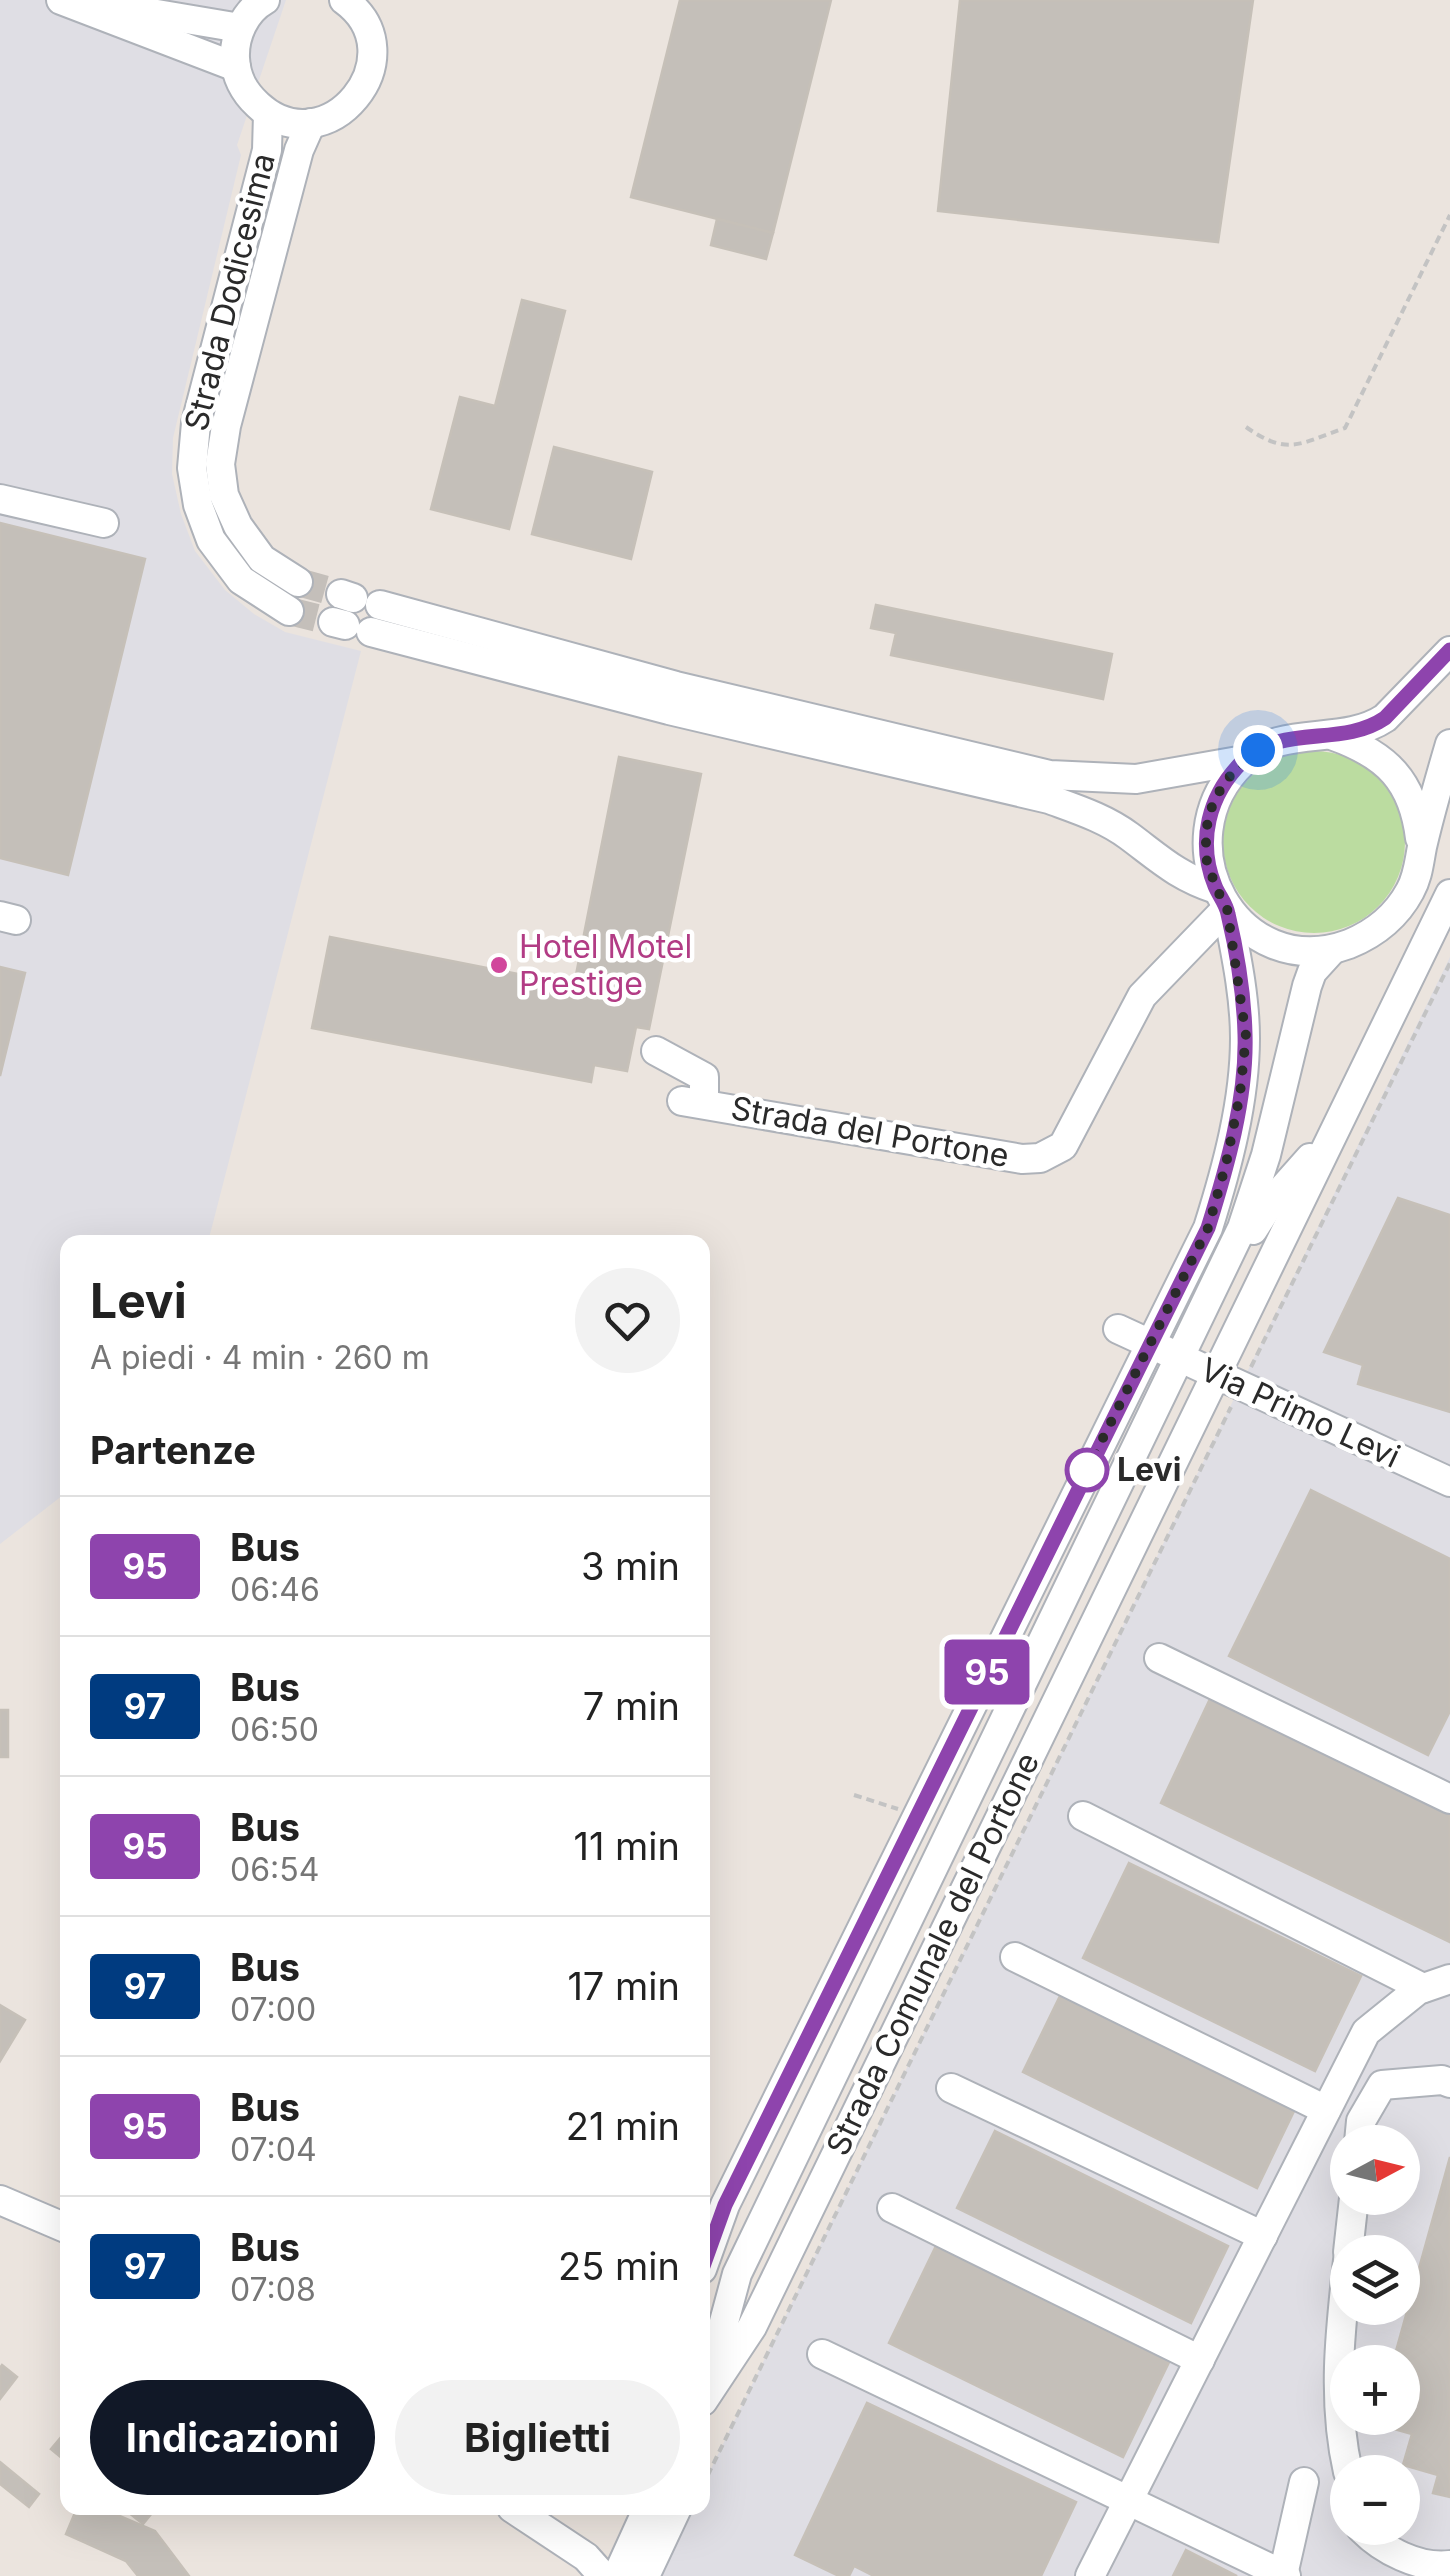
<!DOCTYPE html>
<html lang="it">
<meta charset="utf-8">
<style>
body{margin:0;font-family:Inter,sans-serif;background:#f2f2f2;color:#222;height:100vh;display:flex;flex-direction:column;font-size:38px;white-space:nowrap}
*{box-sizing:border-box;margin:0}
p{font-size:32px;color:#767676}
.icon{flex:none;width:55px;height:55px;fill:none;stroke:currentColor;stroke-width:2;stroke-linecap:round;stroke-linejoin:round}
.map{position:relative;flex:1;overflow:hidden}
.panel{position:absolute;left:60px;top:1235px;width:650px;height:1280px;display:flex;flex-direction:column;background:#fff;border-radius:20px;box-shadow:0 10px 40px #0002}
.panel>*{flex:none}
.badge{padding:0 20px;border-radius:8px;font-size:35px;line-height:65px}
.needle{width:65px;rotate:83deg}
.tools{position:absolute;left:1330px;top:2125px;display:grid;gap:20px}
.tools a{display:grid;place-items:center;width:90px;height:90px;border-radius:50%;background:#fff;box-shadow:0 10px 40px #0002;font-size:50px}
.you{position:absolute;width:50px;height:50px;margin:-25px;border:8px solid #fff;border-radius:50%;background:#1a73e8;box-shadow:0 0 0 15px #1a73e833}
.map>.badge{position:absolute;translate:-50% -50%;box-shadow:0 0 0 5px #fff}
h2{padding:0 30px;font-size:38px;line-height:90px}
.round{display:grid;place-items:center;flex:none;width:105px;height:105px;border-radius:52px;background:#f2f2f2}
.overview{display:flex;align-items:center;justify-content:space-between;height:170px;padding:0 30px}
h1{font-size:48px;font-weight:700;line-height:75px}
.cta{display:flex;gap:20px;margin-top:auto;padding:20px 30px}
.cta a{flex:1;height:115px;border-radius:60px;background:#111827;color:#fff;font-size:40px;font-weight:700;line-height:115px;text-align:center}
.cta a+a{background:#f2f2f2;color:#222}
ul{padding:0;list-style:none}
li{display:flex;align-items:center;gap:30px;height:140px;padding:0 30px;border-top:2px solid #e0e0e0}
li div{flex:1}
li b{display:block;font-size:38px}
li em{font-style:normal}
li .badge{min-width:110px;font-weight:700;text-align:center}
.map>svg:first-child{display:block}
.industrial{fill:#dfdee4;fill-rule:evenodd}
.green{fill:#bbdca0}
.building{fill:#c4bfb9;stroke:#c6c0b8;stroke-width:2.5}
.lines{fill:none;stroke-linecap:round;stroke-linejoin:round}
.minor-tunnel{stroke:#c4bfba;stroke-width:28;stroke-dasharray:28 14;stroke-linecap:butt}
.minor-casing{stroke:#aeb2b9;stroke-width:32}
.path{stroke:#c3c3c3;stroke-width:4;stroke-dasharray:8 5;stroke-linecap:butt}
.minor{stroke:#fff;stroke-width:28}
.line-casing{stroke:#fff;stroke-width:22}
.line{stroke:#8e44ad;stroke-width:15}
.walk{stroke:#2a2a2a;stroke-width:10;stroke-dasharray:0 18}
.hotel-dot{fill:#d1479c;stroke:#fff;stroke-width:4}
.stop-dot{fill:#fff;stroke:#8e44ad;stroke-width:5}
.labels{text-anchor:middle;stroke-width:9;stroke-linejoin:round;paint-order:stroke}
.street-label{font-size:32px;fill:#2a2a2a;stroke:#fff}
.hotel-label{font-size:32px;fill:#b23c85;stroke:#fff;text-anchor:start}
.stop-label{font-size:32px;font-weight:bold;fill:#2a2a2a;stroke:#fff;text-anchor:start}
</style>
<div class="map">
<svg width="1450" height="2576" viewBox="0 0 1450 2576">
<rect width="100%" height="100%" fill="#ebe4de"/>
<!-- industrial -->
<g class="industrial">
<polygon points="0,0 286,0 237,145 241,155 173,438 172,474 181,514 195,551 225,590 254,614 285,632 361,651 208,1242 68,1242 67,1492 0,1544"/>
<path d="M1450 957V2576H658L692 2508H702L703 2485ZM1348 2142H1402V2198H1348ZM1348 2252H1402V2308H1348ZM1348 2362H1402V2418H1348ZM1348 2472H1402V2528H1348Z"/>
</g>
<!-- green -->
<circle class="green" cx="1314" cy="842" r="91"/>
<!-- building -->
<g class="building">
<polygon points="680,0 831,0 773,233 631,197"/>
<polygon points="960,0 1253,0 1218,242 938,211"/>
<polygon points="717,219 773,233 766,259 711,245"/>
<polygon points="522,300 565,311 509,529 431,509 460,397 495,406"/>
<polygon points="554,447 652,472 631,559 532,534"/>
<polygon points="0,523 145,559 68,875 0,858"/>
<polygon points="876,605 1112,654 1103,699 891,655 896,633 871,628"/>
<polygon points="619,757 701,774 649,1029 636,1027 627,1071 594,1065 591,1082 312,1028 330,937 574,985"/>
<polygon points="0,967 25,973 0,1076"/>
<polygon points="1398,1198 1450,1215 1450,1412 1358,1384 1363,1365 1324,1352"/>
<polygon points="1311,1490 1450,1559 1450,1711 1428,1755 1229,1656"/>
<polygon points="1210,1699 1450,1814 1450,1942 1161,1803"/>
<rect x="0" y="1710" width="8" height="47"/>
<polygon points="1129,1863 1361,1976 1315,2071 1083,1958"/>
<polygon points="1060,1996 1294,2111 1257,2188 1023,2072"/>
<polygon points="0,2005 25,2020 0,2061"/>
<polygon points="995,2131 1228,2246 1191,2323 957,2208"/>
<polygon points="1450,2157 1450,2497 1433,2493 1438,2475 1403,2465 1412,2434 1376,2424 1378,2418 1402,2418 1402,2362 1393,2362"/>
<polygon points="936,2246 1170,2360 1123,2457 889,2343"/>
<polygon points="2,2365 17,2377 0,2399 0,2368"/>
<polygon points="867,2403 1076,2502 1041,2576 874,2576 854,2566 849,2576 839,2576 795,2555"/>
<polygon points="68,2429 68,2463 51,2449"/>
<polygon points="0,2462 39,2494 29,2507 0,2484"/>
<polygon points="77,2508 101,2508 155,2531 189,2576 138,2576 126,2561 66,2534"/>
<polygon points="123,2508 156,2508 143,2524"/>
<polygon points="1186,2550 1237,2576 1173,2576"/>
</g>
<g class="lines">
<!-- minor-tunnel -->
<g class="minor-tunnel">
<polyline points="298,582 341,594"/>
<polyline points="289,611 333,622"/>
</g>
<!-- minor casing -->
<g class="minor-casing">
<g id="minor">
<polyline points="61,0 236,67"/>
<path d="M265 0C245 11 234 36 235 58 236 78 244 92 258 105 327 169 420 55 344 0"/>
<polyline points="109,6 240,28"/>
<polyline points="268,114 267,150 196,423 192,468 198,505 211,540 241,580 289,611"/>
<polyline points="0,499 104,523"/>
<polyline points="298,582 262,559 238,526 224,495 220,464 226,426 299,150 311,123"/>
<polyline points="341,594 353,598"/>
<polyline points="380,605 676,686 1050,775 1136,779 1244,760"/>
<polyline points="333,622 345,625"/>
<path d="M371 632 669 710 1049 799C1076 809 1105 818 1129 836 1160 859 1177 876 1216 889"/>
<path d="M1450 651 1385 718C1341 747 1282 723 1243 762 1159 842 1237 985 1349 944 1376 933 1396 917 1410 891 1418 877 1419 862 1422 847 1430 812 1440 778 1450 744"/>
<path d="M1334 736C1387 755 1413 781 1420 838"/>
<polyline points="0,916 16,920"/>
<polyline points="656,1051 704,1077 704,1104"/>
<polyline points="682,1101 1022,1159 1040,1158 1063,1146 1142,996 1227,908"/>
<polyline points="1253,1230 1271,1202 1310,1158"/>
<polyline points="1118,1329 1450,1482"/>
<polyline points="1159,1658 1450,1799"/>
<polyline points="1083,1816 1423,1988"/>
<polyline points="1015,1957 1326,2110"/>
<polyline points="951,2088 1263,2236"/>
<polyline points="1359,2142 1361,2121 1382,2085 1442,2080 1450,2083"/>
<polyline points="0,2200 68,2229"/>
<polyline points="892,2208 1200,2360"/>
<polyline points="1348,2252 1354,2198"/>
<path d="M1348 2260C1340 2332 1332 2401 1348 2472"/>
<path d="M702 2269 725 2205 1208 1228C1227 1168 1245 1101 1245 1038 1245 995 1235 950 1227 908"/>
<polyline points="822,2354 1286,2576"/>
<polyline points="708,2381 737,2274 1242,1228 1266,1155 1307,986 1312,972 1332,950"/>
<polyline points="703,2401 752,2327 1450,894"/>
<polyline points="512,2508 586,2557 603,2576"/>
<path d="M1361 2528C1382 2550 1419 2569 1450 2565"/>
<polyline points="1283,2575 1304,2482"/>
<polyline points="617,2576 648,2508"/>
<polyline points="645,2576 677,2508"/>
<polyline points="1090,2576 1366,2032 1418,1990 1450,1979"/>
</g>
</g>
<!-- path -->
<g class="path">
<path d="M1246 427C1288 457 1301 443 1345 428L1450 215"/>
<polyline points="1251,1367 1450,963"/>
<polyline points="854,1795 898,1809"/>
<polyline points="702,2487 1231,1407"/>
</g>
<!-- minor -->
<use href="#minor" class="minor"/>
</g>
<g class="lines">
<!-- line casing -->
<g class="line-casing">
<path id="line" d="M702 2269 725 2205 1208 1228C1227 1167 1247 1098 1245 1034 1244 994 1237 952 1228 914 1226 903 1219 896 1215 886 1197 842 1208 795 1243 761 1283 723 1341 748 1385 718L1450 650"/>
</g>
<!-- line -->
<use href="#line" class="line"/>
<!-- walk -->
<polyline class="walk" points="1087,1470 1208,1228 1226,1164 1240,1094 1246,1036 1227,908 1216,888 1206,858 1206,830 1211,809 1224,782 1258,750"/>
</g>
<!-- markers -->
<circle class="hotel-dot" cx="499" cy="965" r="10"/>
<circle class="stop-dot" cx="1087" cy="1470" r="20"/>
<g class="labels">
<!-- street labels -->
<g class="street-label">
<text transform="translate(230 292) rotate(-76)" y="11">Strada Dodicesima</text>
<text transform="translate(870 1132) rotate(10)" y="11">Strada del Portone</text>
<text transform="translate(1300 1413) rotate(25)" y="11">Via Primo Levi</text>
<text transform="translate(933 1954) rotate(-64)" y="11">Strada Comunale del Portone</text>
</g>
<!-- hotel labels -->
<g class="hotel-label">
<text x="519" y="958">Hotel Motel<tspan x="519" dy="37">Prestige</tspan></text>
</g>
<!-- stop labels -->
<g class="stop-label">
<text x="1117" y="1481">Levi</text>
</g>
</g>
</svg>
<div class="tools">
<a><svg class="needle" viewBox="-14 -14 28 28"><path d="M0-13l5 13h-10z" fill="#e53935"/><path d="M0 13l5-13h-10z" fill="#767676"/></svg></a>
<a><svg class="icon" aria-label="layers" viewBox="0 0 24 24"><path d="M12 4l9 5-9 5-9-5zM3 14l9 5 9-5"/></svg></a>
<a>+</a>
<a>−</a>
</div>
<div class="you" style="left:1258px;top:750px"></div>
<b class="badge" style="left:987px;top:1672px;background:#8e44ad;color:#fff">95</b>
<section class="panel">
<div class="overview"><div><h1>Levi</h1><p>A piedi · 4 min · 260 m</p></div><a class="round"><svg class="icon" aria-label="heart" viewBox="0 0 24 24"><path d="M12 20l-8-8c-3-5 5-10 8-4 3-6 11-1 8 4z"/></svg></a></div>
<h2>Partenze</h2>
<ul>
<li><span class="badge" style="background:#8e44ad;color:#fff">95</span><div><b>Bus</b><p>06:46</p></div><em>3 min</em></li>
<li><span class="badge" style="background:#003b80;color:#fff">97</span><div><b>Bus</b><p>06:50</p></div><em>7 min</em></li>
<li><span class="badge" style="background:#8e44ad;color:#fff">95</span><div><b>Bus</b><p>06:54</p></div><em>11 min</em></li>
<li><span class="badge" style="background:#003b80;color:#fff">97</span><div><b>Bus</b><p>07:00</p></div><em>17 min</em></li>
<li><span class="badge" style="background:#8e44ad;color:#fff">95</span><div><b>Bus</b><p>07:04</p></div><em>21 min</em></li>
<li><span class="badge" style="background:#003b80;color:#fff">97</span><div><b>Bus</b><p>07:08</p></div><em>25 min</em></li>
</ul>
<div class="cta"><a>Indicazioni</a><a>Biglietti</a></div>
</section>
</div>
